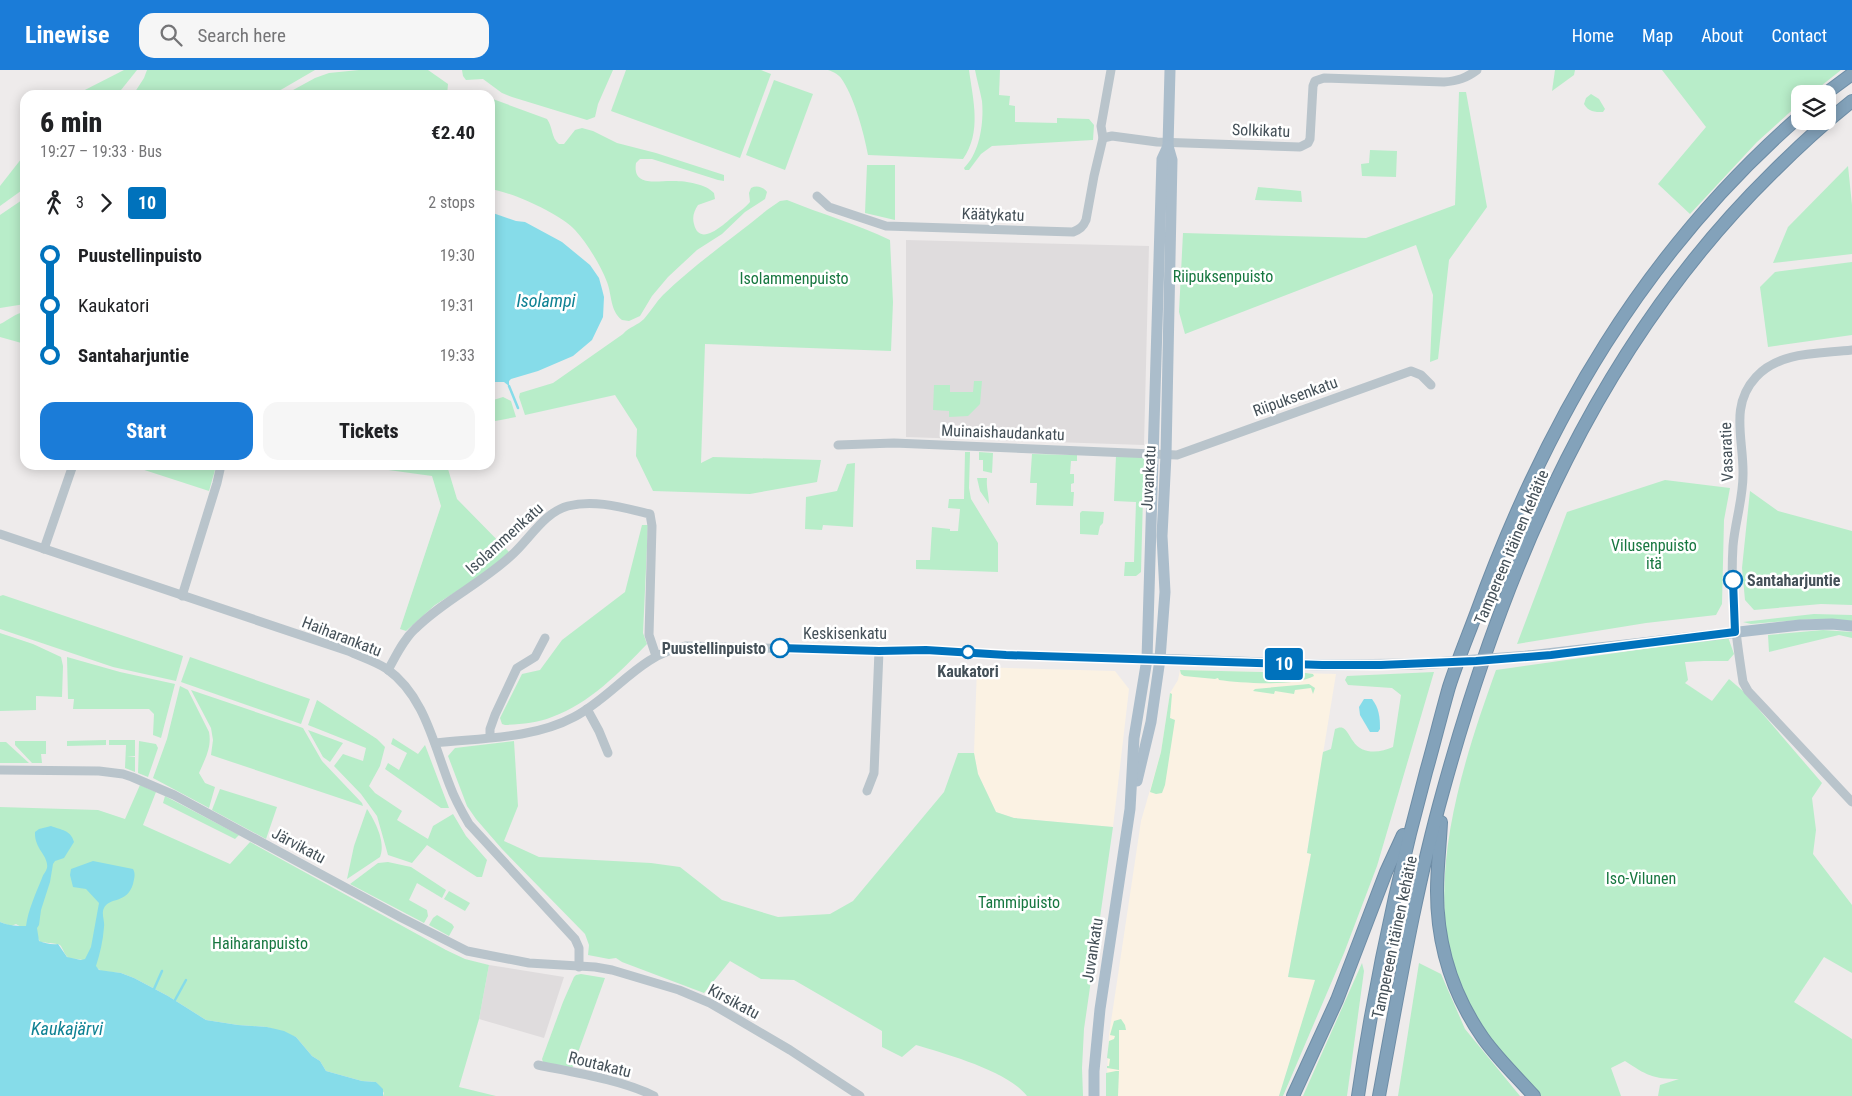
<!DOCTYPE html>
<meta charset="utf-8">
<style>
body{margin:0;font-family:"Roboto Condensed",sans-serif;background:#f6f6f6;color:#202124;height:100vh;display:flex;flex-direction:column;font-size:19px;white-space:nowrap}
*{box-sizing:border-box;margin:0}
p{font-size:16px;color:#757577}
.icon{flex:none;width:28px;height:28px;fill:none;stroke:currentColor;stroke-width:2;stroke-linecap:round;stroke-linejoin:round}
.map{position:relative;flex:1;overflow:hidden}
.drawer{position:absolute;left:20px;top:20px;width:475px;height:380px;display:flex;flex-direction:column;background:#fff;border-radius:15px;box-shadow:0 2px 12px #0003}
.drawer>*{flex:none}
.badge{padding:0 10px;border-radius:4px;font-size:18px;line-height:32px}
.tools{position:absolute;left:1791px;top:15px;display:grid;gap:10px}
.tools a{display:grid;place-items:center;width:45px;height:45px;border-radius:10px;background:#fff;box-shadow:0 2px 12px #0003;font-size:25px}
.map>.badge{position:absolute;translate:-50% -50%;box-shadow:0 0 0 2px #fff}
.legs{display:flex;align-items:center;gap:8px;height:55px;padding:0 20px;font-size:16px}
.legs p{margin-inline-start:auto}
.head{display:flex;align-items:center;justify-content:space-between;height:85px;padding:0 20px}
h1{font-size:28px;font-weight:800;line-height:38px}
.cta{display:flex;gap:10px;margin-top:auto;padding:10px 20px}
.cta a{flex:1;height:58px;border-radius:15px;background:#1b7cd8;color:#fff;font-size:20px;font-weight:800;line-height:58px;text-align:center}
.cta a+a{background:#f6f6f6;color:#202124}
ul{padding:0 20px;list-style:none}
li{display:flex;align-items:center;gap:18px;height:50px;font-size:19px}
li i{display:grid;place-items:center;width:8px;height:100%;margin:0 6px;background:currentColor}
li i::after{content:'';width:12px;height:12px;margin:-6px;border:4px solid;border-radius:50%;background:#fff}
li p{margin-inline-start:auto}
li:first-child i{background:linear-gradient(#0000 50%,currentColor 0)}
li:last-child i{background:linear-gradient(currentColor 50%,#0000 0)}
header{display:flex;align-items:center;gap:30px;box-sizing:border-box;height:70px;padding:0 25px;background:#1b7cd8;color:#fff}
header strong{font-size:24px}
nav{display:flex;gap:28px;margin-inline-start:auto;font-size:18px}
.search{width:350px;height:45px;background:#f6f6f6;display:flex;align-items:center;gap:12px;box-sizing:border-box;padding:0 18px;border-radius:15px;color:#757577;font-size:19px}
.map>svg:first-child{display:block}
.commercial{fill:#fbf2e3}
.education{fill:#dfdcdd}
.green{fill:#b8edc9}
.water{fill:#86dce9}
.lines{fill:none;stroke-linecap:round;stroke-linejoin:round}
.stream{stroke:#86dce9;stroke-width:2.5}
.highway-casing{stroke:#6e8da6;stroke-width:14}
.minor{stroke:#b9c4cb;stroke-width:9}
.major{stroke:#abbdcb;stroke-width:11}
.highway{stroke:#83a2ba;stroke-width:12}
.major-bridge{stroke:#abbdcb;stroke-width:11}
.line-1-casing{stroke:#fff;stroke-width:11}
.line-1{stroke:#0072bc;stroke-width:8}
.stop-1-dot{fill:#fff;stroke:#0072bc;stroke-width:2.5}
.labels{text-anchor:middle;stroke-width:5;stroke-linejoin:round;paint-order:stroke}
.street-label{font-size:16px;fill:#445058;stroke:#fff}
.park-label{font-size:16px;fill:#177740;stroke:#fff}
.stop-label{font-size:16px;font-weight:bold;fill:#445058;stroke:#fff;text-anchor:start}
.water-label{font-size:18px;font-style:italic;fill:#0e8193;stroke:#fff}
</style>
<header>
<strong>Linewise</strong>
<div class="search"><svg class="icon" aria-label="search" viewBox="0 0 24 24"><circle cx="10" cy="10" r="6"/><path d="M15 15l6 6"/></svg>Search here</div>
<nav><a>Home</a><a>Map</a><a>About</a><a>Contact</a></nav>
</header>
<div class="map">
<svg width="1852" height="1026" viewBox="0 0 1852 1026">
<rect width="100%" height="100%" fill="#eeebeb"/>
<!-- commercial -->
<g class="commercial">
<polygon points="977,597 1115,601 1129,619 1113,757 1014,748 996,742 978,704 974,683"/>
<polygon points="1180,600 1336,604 1307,782 1311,784 1288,907 1316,909 1279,1026 1106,1026 1109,965 1141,751 1161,682 1170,623 1178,610"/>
</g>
<!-- education -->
<g class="education">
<polygon points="906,170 1149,176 1144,375 906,367"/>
<polygon points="489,895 564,907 544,968 479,949"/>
</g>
<!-- green -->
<g class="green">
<polygon points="124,0 137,0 117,25 75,25"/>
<polygon points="147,0 315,0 272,25 133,25 144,8"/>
<polygon points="359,0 428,0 448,14 447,25 284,25 315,8 329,3"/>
<polygon points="462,0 613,0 598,34 595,47 587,50 512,27 502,23 483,9 466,10 463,6"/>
<polygon points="626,0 761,0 771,4 740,88 611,41"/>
<path d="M828 0H969C973 30 982 62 963 89L868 85C864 63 855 30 843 11 840 5 834 2 828 0Z"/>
<path d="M975 0H1000L999 25 1010 26 1009 35 1015 36V52L1057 53V48L1089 49 1094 55 1093 70 992 76 981 84 969 100H965L964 98C980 83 984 52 982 31 980 21 977 10 975 0Z"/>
<polygon points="1555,0 1575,0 1574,5 1552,21"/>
<polygon points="1662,0 1841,0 1811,24 1800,24 1800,33 1757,72 1690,144 1658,114 1706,57"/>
<polygon points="774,10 813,24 785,100 746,85"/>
<polygon points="1459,22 1466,22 1487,137 1449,190 1438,289 1430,292 1433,225 1416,175 1185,264 1179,242 1183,163 1366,168 1455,135"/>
<path d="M1591 24 1599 29 1605 39 1603 42C1594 42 1589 42 1584 34L1586 28Z"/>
<path d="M490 28 547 49C553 57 551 68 559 74H564L575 60 582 58 593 61 617 73 656 83 724 105V111L718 110 652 89H640L636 93C632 118 659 110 674 111 686 111 706 114 714 123L715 129 698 135C694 141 692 147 694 154 700 179 726 152 735 145 740 141 746 137 750 132L749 123 751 118C757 115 763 117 767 122L765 129 745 142 722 164 697 180 668 207 652 226 640 246 629 251 622 250C610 241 612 225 607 212 601 196 587 173 575 160 560 144 512 122 490 119Z"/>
<polygon points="1370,80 1397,81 1396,107 1362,106 1361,94 1369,93"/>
<polygon points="25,84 25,118 0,136 0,116"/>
<polygon points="867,95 895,95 895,150 865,143"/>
<polygon points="1848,96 1852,135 1852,184 1773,193 1788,157"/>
<polygon points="1258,117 1301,121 1302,132 1255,130"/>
<polygon points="25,128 25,234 0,238 0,145"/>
<path d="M787 130C821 144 857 154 890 170L893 232 891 281 705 274 701 393 713 387 821 390 817 412 750 424 653 421 636 386 637 359 615 325 525 345 519 327 520 323 553 313 623 264C629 257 638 255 644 249 651 241 656 232 663 225 695 194 733 168 767 140L780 131Z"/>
<polygon points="1852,192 1852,265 1768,277 1760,217 1775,202"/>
<path d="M25 242V274L0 267V254C9 250 15 243 25 242Z"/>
<polygon points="974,311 982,311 980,334 968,346 949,347 949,341 933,340 934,315 950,315 950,322 973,322"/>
<polygon points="503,327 511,331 516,347 490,352 490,331"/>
<polygon points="965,382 970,382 969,418 971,429 998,473 998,502 916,499 916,490 930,490 932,457 950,459 950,461 958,461 960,439 948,438 949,429 964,429"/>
<polygon points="979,382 993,383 992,403 983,401 983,390 979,390"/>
<polygon points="1032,384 1077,385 1077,391 1071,391 1070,404 1074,404 1074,413 1071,414 1071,422 1074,422 1073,436 1036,435 1037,413 1030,413"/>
<polygon points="1116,386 1141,387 1144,389 1141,502 1136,506 1124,506 1125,492 1134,492 1136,432 1114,431"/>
<polygon points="855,393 853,457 823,455 822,460 805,459 806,427 837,421 847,394"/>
<polygon points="129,395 199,395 215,400 209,421"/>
<polygon points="352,395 451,395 448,399 457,429 509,482 484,504 435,535 406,561 400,559 441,436 432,406"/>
<path d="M977 408H987C986 417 989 425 989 434L980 421Z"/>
<polygon points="1665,410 1730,418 1724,450 1722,534 1716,545 1646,553 1517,574 1567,442"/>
<polygon points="1750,421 1778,441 1852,461 1852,535 1821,534 1754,540 1745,530 1742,498"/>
<polygon points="1082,441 1104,442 1103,453 1100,456 1098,465 1080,464 1080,443"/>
<path d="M642 455H648L643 563 647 574C620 602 589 634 552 647 537 653 521 654 505 655L502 654 500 648 522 604 540 600 562 570 625 522Z"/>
<polygon points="3,525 183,586 176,611 113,597 0,559 0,526"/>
<polygon points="1814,544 1852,545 1852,551 1812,549 1751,554 1743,552"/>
<polygon points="1823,560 1852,562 1852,568 1839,565 1769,582 1768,565"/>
<polygon points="0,563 33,574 61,587 63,596 62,627 36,626 36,640 0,641"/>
<path d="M1728 567 1734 584 1728 591H1704L1685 592 1688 610 1685 613 1712 631 1729 609 1743 621 1822 713 1812 728 1816 760 1813 784 1852 835V903L1824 887 1794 932 1852 969V1026H1658L1660 1015 1679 1009C1653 1009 1646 1005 1625 991L1611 998 1621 1026H1540C1519 998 1491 974 1473 944 1468 935 1465 925 1462 916 1458 907 1453 897 1451 887 1429 795 1465 686 1496 600Z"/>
<polygon points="67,587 120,602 175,614 161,668 153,665 154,644 149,639 73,639 74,629 68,629"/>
<polygon points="190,587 310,629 301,654 181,612"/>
<path d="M1180 600 1306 603 1313 604 1314 606C1295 617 1241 613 1219 610L1218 608 1215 609 1184 606 1181 604Z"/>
<path d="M1434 602 1377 796 1344 883 1283 1026H1279L1315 910 1288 907 1311 784 1307 783 1323 682 1331 679 1335 659C1338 658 1340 657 1343 658 1347 660 1350 667 1353 671 1362 685 1380 683 1393 677L1401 625 1392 618 1348 615 1345 610 1347 606Z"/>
<polygon points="1309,614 1315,618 1313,624 1311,618 1295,620 1294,624 1275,621 1274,624 1253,621 1255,619"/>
<path d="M180 616 188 620 209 662C212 677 205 689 199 703L205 713 215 717 209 738 153 708 167 669Z"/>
<polygon points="191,620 303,658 322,691 362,733 363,736 211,685 213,670 211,658"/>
<polygon points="1170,623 1172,624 1170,648 1175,650 1165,715 1162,723 1156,724 1150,722 1161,682"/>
<polygon points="317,630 377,669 385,677 380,696 369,716 375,723 402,741 397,750 428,769 433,756 453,744 466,766 487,790 482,807 477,807 427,775 412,793 388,785 377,746 361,724 334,696 343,684 363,691 366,678 308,655"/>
<polygon points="308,660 343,673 330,692 323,687"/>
<polygon points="393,668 418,684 425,675 449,738 441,738 385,699 388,693 399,700 407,683 391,674"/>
<polygon points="106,670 106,675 67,676 67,671"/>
<polygon points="109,670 135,670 135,686 127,686 135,687 135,702 125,698 126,675 109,675"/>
<polygon points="15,671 46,671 46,684 41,684 42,693 32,693 15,675"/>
<polygon points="139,671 156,674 158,678 148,707 138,703"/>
<path d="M514 671 518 736 504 771 539 787 651 793 680 797 722 830 778 847 830 844 853 831 944 722 958 683H974L978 704 996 742 1014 748 1113 757 1084 959 1082 998 1083 1026H1027C1008 1001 946 984 916 975L902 987 882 977V961L794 910 761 909 730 891 704 923 622 892 616 888 609 889 588 885 589 875 585 864 502 779 476 749 467 736 448 686 455 678Z"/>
<polygon points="0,672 6,672 29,693 0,693"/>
<path d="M140 715 156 722 143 755 230 794 250 772 446 880 465 889 489 895 479 949 459 1017 496 1026H383L384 1023 376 1012 362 1011 326 1001 320 991 312 986 296 967 267 957 238 955 206 950 168 926 134 908 121 903 101 901C93 894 81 887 70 889 64 885 64 880 60 875 59 874 42 872 40 872L37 866 16 854 11 856 0 852V737L98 740 125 749Z"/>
<polygon points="220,719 277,737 266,769 212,740"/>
<polygon points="165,726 239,765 235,769 163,733"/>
<path d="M367 739C375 751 386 772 380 787L347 809 354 776Z"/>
<polygon points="388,792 411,797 446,820 442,828 417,813 409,830 427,840 428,846 424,853 350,814 378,793"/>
<polygon points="449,821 470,833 465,841 444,829"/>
<polygon points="437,845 452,854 454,857 449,866 429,855 433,848"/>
<polygon points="1362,893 1364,901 1347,1026 1303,1026"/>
<polygon points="1419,893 1441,904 1465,959 1520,1026 1398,1026"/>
<polygon points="581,904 605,908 572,999 544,995 542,989 563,932 574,907 576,905"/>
<polygon points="1121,949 1125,955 1126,960 1119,960 1119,1000 1107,998 1107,996 1109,996 1110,989 1107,988 1109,971 1114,969 1115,966 1110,965 1114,951"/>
<polygon points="1116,1001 1119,1001 1118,1026 1106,1026 1106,1003"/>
</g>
<!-- water -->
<g class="water">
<polygon points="490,142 516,151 525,152 562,172 590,195 599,208 602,219 604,227 603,247 592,270 573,286 538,301 511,309 509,311 509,316 504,312 490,312"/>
<path d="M1364 629H1372C1379 638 1380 647 1380 659L1378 662H1370L1360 645 1359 637Z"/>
<path d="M51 756C61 760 71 760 74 772L64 788 55 791 53 794 50 812 41 840 39 855 37 858 39 871C45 873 51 875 58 874L67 887 81 890 85 889 91 877 99 833 86 819 73 817 70 805 71 799 93 791 133 799C136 804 134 809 133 814 127 834 109 827 104 838 101 844 105 851 104 857 103 871 100 883 96 896L99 900 121 903 134 908 168 926 206 950 238 955 267 957 284 961 296 967 312 986 320 991 326 1001 362 1011 376 1012 383 1019V1026H0V852C9 856 18 856 26 856 28 840 36 823 42 808 43 804 46 802 47 798 49 786 34 779 35 762L39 759Z"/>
</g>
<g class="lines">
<!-- stream -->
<g class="stream">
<polyline points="509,316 518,338"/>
<polyline points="154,919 162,901"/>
<polyline points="175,930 186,910"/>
</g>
<!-- highway casing -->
<g class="highway-casing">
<g id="highway">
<polyline points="1825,24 1852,4"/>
<path d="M1441 752C1440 775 1437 798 1437 821 1437 875 1453 925 1483 968 1498 989 1517 1007 1534 1026"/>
<polyline points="1293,1026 1337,930 1386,802 1403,765"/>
<path d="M1358 1026C1374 917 1397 809 1426 702 1434 674 1441 645 1449 617 1457 592 1467 568 1476 544 1546 351 1644 182 1800 46"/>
<path d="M1379 1026C1398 924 1415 821 1443 721 1506 492 1600 272 1772 103 1797 78 1824 53 1852 31"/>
</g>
</g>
<!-- minor -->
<g class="minor">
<path d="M1103 68 1112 66 1157 72 1300 77 1308 73 1310 69 1313 16 1315 11 1324 8 1444 12C1458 11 1466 8 1477 0"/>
<path d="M817 126 829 137 886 156 1073 162C1080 159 1083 157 1086 150L1094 106 1103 68 1101 56 1111 0"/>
<path d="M1852 280C1819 284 1780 281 1756 307 1729 336 1744 370 1743 405 1743 429 1735 452 1733 476 1730 522 1736 567 1743 612L1748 621 1852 732"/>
<polyline points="838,375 894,373 1177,385 1411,301 1421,305 1431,315"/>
<path d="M0 464 348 581C361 587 375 591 387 599 425 626 434 676 450 716 455 730 462 742 469 754L575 869 579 878V897"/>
<polyline points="44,479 73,395"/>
<polyline points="182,526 217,413 221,395"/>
<path d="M388 600C396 586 403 570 415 559 445 529 483 513 514 483 531 467 545 442 568 436 595 429 624 438 650 444L652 456 649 565 656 586"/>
<polyline points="587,639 599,661 608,683"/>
<polyline points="490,667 490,659 495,645 517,598 535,587 545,568"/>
<path d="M435 673C480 668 533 669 574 647 613 627 641 583 686 576L879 581 926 580 1006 585 1147 589"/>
<polyline points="0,700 99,701 123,704 132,707 174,725 400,847 467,881 529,893 595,897 612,900 679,920 710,933 790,980 860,1026"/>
<polyline points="867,721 874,703 879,581"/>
<path d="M538 995C572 1002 623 1010 654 1026"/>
</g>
<!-- major -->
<g class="major">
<polyline points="1529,586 1800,555 1832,554 1852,556"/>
<polyline points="1153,589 1322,595 1421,594"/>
<polyline points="1137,711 1151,652 1160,589 1165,522 1162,466 1166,385 1172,90 1168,76 1170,0"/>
<polyline points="1094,1026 1094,1001 1100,939 1130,739 1134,668 1147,589 1162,89 1168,76"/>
</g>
<!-- highway -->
<use href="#highway" class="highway"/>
<!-- major-bridge -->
<polyline class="major-bridge" points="1421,594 1529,586"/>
</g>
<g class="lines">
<!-- line-1 casing -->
<g class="line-1-casing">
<polyline id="line-1" points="780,578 879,581 926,580 1006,585 1322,595 1381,595 1476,591 1551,585 1735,562 1733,510"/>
</g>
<!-- line-1 -->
<use href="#line-1" class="line-1"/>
</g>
<!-- markers -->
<g class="stop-1-dot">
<circle cx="1733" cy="510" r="9"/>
<circle cx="780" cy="578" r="9"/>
<circle cx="968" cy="582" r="6"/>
</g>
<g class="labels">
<!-- street labels -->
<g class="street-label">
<text transform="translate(1261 60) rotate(2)" y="6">Solkikatu</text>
<text transform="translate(993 144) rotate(2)" y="6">Käätykatu</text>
<text transform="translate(1295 326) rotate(-20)" y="6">Riipuksenkatu</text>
<text transform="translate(1003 362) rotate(2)" y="6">Muinaishaudankatu</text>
<text transform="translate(1726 382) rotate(-92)" y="6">Vasaratie</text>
<text transform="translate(1148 408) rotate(-87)" y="6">Juvankatu</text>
<text transform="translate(504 468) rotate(-42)" y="6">Isolammenkatu</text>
<text transform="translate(1511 477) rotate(-67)" y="6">Tampereen itäinen kehätie</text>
<text x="845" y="569">Keskisenkatu</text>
<text transform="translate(342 566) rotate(21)" y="6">Haiharankatu</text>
<text transform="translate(299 775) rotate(28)" y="6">Järvikatu</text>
<text transform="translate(1394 867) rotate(-78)" y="6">Tampereen itäinen kehätie</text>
<text transform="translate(1092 880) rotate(-81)" y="6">Juvankatu</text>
<text transform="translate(734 931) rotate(28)" y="6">Kirsikatu</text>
<text transform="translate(600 994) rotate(14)" y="6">Routakatu</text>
</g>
<!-- park labels -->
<g class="park-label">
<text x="1223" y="212">Riipuksenpuisto</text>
<text x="794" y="214">Isolammenpuisto</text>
<text x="1654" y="481">Vilusenpuisto<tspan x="1654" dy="18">itä</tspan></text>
<text x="1641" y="814">Iso-Vilunen</text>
<text x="1019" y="838">Tammipuisto</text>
<text x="260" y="879">Haiharanpuisto</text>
</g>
<!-- stop labels -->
<g class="stop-label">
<text x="1747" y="516">Santaharjuntie</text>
<text x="766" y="584" text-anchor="end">Puustellinpuisto</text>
<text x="968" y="607" text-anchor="middle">Kaukatori</text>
</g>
<!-- water labels -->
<g class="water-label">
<text x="546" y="237">Isolampi</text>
<text x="67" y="965">Kaukajärvi</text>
</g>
</g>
</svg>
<div class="tools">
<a><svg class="icon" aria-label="layers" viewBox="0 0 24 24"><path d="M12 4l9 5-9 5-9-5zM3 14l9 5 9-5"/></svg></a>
</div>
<b class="badge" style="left:1284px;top:594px;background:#0072bc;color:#fff">10</b>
<section class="drawer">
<div class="head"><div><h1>6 min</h1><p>19:27 – 19:33 · Bus</p></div><b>€2.40</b></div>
<div class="legs"><svg class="icon" aria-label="walk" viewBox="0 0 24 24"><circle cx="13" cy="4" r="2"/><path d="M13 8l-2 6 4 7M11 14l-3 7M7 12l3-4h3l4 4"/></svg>3<svg class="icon" aria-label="forward" viewBox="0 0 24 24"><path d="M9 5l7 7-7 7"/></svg><b class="badge" style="background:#0072bc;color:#fff">10</b><p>2 stops</p></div>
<ul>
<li><i style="color:#0072bc"></i><b>Puustellinpuisto</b><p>19:30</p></li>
<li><i style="color:#0072bc"></i><span>Kaukatori</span><p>19:31</p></li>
<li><i style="color:#0072bc"></i><b>Santaharjuntie</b><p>19:33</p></li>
</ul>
<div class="cta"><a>Start</a><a>Tickets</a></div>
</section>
</div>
